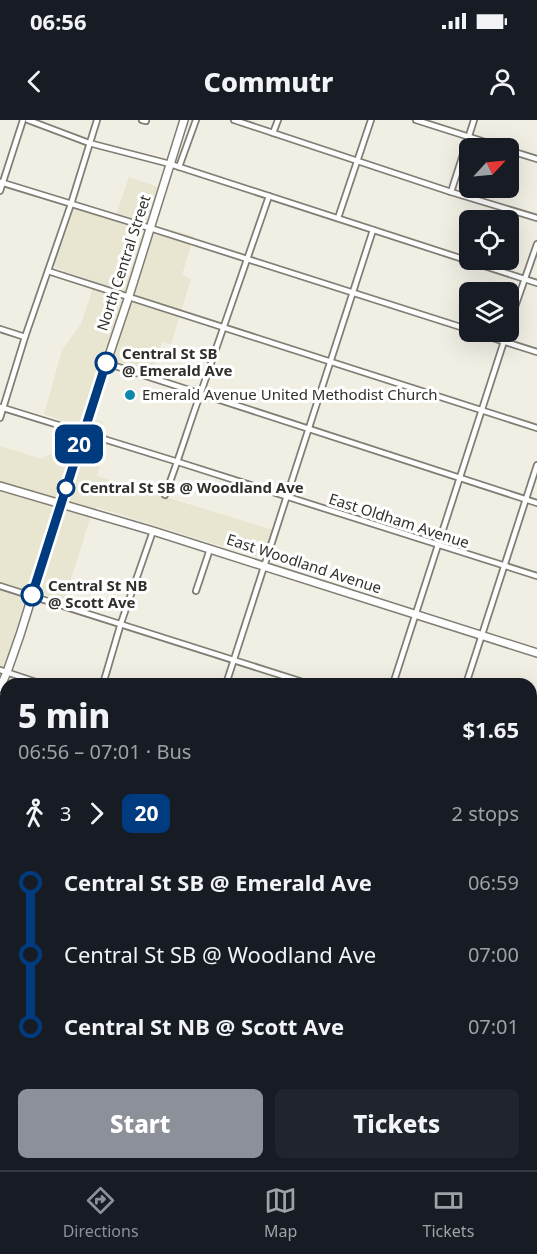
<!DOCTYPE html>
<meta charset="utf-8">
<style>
body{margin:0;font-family:"Noto Sans",sans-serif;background:#20242c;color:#f1f3f6;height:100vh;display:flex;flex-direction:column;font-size:22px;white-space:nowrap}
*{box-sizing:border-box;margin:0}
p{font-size:20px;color:#9ea1a6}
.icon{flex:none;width:33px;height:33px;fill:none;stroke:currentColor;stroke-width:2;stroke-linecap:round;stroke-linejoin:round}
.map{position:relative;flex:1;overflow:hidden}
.sheet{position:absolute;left:0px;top:558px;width:537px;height:492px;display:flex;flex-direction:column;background:#171b24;border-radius:18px 18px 0 0;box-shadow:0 6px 24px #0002}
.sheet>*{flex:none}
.badge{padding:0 12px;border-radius:9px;font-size:21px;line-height:39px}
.needle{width:39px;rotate:64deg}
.tools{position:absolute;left:459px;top:18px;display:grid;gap:12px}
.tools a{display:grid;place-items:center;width:60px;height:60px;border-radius:9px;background:#171b24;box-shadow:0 6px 24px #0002;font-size:30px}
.map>.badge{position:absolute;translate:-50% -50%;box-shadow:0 0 0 3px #fff}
.legs{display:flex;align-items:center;gap:9px;height:66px;padding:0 18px;font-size:20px}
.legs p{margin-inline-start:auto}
.overview{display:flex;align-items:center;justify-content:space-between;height:102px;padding:0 18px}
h1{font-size:33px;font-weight:800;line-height:45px}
.button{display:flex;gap:12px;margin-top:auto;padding:12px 18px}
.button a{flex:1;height:69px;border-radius:9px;background:#8c9099;color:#fff;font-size:24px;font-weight:800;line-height:69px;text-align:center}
.button a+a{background:#20242c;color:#f1f3f6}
ul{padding:0 18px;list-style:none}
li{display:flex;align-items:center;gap:21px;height:72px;font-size:22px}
li i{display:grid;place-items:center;width:9px;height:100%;margin:0 8px;background:currentColor}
li i::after{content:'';width:15px;height:15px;margin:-8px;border:4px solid;border-radius:50%;background:#171b24}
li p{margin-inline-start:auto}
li:first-child i{background:linear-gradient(#0000 50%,currentColor 0)}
li:last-child i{background:linear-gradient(currentColor 50%,#0000 0)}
.status{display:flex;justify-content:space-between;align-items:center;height:42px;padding:0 30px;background:#171b24;direction:ltr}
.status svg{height:16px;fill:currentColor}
header{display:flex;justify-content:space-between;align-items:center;height:78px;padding:0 18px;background:#171b24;font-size:27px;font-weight:800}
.dock{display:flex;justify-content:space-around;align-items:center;height:84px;border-top:2px solid #363941;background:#171b24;font-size:16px;color:#9ea1a6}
.dock a{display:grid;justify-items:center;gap:3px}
.dock .on{color:#8c9099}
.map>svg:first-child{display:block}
.built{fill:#e8e5d1}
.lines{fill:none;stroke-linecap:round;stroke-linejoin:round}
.minor-casing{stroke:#807e74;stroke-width:8}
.secondary-casing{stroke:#807e74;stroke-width:10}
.primary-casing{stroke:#807e74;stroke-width:10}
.minor{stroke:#fff;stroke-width:4.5}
.secondary{stroke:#fff;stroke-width:7}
.primary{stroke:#fff;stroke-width:8}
.minor-bridge-casing{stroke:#807e74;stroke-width:8;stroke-linecap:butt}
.minor-bridge{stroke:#fff;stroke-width:4.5}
.line-1-casing{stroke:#fff;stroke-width:14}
.line-1{stroke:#003b80;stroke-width:9}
.stop-1-dot{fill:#fff;stroke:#003b80;stroke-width:3}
.poi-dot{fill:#0e89ac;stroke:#fff;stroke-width:2}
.labels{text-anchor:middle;stroke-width:6;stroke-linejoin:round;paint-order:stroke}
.street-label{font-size:15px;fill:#31302b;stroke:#fff}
.stop-label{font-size:15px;font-weight:bold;fill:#31302b;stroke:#fff;text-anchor:start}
.poi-label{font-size:15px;fill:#31302b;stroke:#fff;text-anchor:start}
</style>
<div class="status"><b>06:56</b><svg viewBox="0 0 49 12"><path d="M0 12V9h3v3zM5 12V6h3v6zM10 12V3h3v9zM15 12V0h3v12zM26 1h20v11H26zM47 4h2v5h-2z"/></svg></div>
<header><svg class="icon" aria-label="back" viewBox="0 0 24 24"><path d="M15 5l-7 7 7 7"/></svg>Commutr<svg class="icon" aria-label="person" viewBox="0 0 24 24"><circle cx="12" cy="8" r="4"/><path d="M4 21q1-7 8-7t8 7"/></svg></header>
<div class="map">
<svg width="537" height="1050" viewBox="0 0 537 1050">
<rect width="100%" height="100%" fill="#f1efe4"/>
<!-- built -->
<g class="built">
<polygon points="129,57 158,67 147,103 194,116 182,155 191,159 171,224 162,222 151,253 150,253 103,239 85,296 103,302 100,312 109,315 97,356 280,412 270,441 96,387 94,395 90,399 64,481 43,475 39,471 28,468 12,524 0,554 0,326 42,339 59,329 68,303 44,294 62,230 81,204 95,162 56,148 54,146 74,89 77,88 114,100"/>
<polygon points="0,555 29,564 6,564 6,655 3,654 0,660"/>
<polygon points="0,686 6,689 6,1044 38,1044 41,1050 6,1050 0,1035"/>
</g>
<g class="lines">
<!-- minor casing -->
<g class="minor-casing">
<g id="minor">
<polyline points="28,0 89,23 170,44 537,163"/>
<polyline points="142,0 146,1"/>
<polyline points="234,0 451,72 537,98"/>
<polyline points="416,0 504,28"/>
<polyline points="273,13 278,0"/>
<polyline points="508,30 537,39"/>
<polyline points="179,47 196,0"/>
<polyline points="0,62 150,108 470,210"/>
<polyline points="0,71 23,0"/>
<polyline points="451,72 474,0"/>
<polyline points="338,98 371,0"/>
<polyline points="48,151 537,308"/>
<polyline points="508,207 537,124"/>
<polyline points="0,209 25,217"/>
<polyline points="474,212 537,232"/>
<polyline points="106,243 537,383"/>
<polyline points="0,287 178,342 537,456"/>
<polyline points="0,298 25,217 71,84 97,0"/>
<path d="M165 375C178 342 188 308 200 275 223 209 246 142 269 76"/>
<polyline points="0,466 309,564"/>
<polyline points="196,471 210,429"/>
<polyline points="0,550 42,564"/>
<polyline points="103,564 121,503 153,411"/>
<polyline points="226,564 373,110"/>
<polyline points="393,564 507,212"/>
<polyline points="466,564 537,345"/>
<polyline points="531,622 537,604"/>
<polyline points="0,629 6,631"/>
<polyline points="0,655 6,642"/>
<polyline points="531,665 537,664"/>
<polyline points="531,716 537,715"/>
<polyline points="0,736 6,724"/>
<polyline points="531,771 537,808"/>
<polyline points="0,853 6,850"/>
<polyline points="0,921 6,918"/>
<polyline points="533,1005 537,1004"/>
<polyline points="0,1025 6,1039"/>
<polyline points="8,1044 11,1050"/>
<polyline points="136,1044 139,1050"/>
<polyline points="240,1044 242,1050"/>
<polyline points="329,1044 330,1050"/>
<polyline points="412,1044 413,1050"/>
<polyline points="34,1050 48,1044"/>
<polyline points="260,1050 296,1044"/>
</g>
</g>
<!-- secondary casing -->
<g class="secondary-casing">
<g id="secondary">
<polyline points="0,366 153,411 537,533"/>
<polyline points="0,568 7,552 20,515 83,313 129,176 184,0"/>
</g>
</g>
<!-- primary casing -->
<g class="primary-casing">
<g id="primary">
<polyline points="531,879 537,878"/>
<polyline points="531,903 537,889"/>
<polyline points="0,989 6,987"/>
<polyline points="531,989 537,971"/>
<polyline points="476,1050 481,1044"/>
</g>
</g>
<!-- minor -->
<use href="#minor" class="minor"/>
<!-- secondary -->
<use href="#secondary" class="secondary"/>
<!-- primary -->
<use href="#primary" class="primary"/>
<!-- minor-bridge casing -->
<g class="minor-bridge-casing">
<polyline id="minor-bridge" points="493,1044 494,1050"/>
</g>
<!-- minor-bridge -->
<use href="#minor-bridge" class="minor-bridge"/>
</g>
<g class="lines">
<!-- line-1 casing -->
<g class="line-1-casing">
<polyline id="line-1" points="32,475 106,243"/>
</g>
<!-- line-1 -->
<use href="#line-1" class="line-1"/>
</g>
<!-- markers -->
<g class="stop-1-dot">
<circle cx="106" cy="243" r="10"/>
<circle cx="66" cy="368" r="8"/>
<circle cx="32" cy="475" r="10"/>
</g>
<circle class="poi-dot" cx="130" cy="275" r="6"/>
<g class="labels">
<!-- street labels -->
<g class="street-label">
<text transform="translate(124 143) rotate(-72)" y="5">North Central Street</text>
<text transform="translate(399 401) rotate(18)" y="5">East Oldham Avenue</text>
<text transform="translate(304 444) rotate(18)" y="5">East Woodland Avenue</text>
</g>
<!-- stop labels -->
<g class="stop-label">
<text x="122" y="239">Central St SB<tspan x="122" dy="17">@ Emerald Ave</tspan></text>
<text x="80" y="373">Central St SB @ Woodland Ave</text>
<text x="48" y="471">Central St NB<tspan x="48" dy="17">@ Scott Ave</tspan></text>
</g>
<!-- poi labels -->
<g class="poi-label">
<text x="142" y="280">Emerald Avenue United Methodist Church</text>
</g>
</g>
</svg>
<div class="tools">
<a><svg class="needle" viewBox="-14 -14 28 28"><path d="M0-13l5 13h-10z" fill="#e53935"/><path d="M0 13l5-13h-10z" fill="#9ea1a6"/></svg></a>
<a><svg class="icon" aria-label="locate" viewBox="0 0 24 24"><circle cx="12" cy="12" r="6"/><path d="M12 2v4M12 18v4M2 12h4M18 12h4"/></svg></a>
<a><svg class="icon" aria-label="layers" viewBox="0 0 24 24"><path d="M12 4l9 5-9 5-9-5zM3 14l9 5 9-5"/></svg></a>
</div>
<b class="badge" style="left:79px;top:324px;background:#003b80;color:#fff">20</b>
<section class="sheet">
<div class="overview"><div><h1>5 min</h1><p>06:56 – 07:01 · Bus</p></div><b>$1.65</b></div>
<div class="legs"><svg class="icon" aria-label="walk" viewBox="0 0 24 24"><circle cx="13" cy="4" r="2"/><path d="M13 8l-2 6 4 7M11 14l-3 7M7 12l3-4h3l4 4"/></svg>3<svg class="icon" aria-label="forward" viewBox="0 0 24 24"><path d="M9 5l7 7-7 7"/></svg><b class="badge" style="background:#003b80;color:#fff">20</b><p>2 stops</p></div>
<ul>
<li><i style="color:#003b80"></i><b>Central St SB @ Emerald Ave</b><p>06:59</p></li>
<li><i style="color:#003b80"></i><span>Central St SB @ Woodland Ave</span><p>07:00</p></li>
<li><i style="color:#003b80"></i><b>Central St NB @ Scott Ave</b><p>07:01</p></li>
</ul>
<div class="button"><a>Start</a><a>Tickets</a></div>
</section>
</div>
<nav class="dock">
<a class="on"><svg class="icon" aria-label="directions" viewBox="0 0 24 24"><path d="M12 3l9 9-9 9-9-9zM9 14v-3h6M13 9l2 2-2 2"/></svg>Directions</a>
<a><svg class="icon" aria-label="map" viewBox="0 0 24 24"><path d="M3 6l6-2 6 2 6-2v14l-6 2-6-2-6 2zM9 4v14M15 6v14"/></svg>Map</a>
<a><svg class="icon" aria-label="tickets" viewBox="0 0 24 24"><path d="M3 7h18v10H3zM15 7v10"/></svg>Tickets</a>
</nav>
